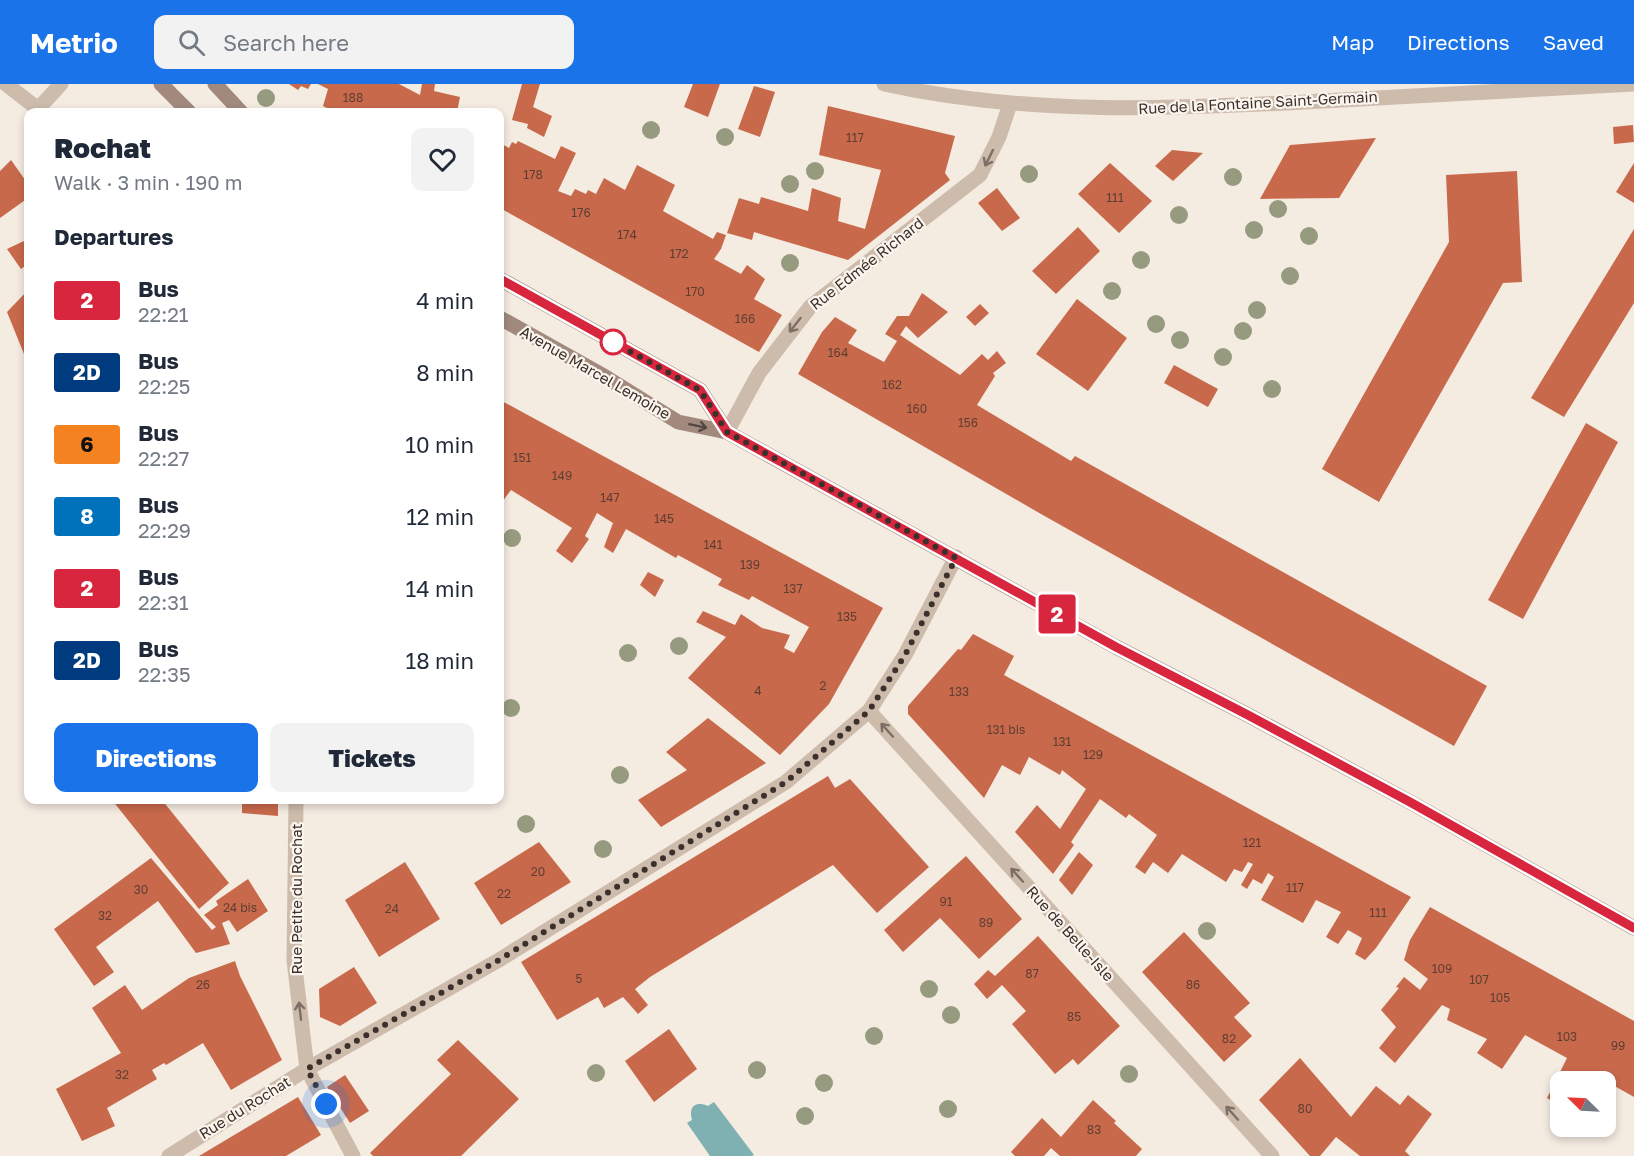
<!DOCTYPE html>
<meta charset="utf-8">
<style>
body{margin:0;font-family:"Golos Text",sans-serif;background:#f2f2f3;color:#1f2937;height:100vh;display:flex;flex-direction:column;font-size:22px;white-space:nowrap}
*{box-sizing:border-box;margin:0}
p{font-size:20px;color:#747a83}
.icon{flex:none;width:33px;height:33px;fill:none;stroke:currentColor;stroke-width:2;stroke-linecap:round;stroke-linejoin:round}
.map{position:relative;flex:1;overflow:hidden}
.sheet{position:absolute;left:24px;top:24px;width:480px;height:696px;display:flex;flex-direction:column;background:#fff;border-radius:12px;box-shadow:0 3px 9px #0003}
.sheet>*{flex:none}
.badge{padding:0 12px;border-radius:4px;font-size:21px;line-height:39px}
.needle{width:39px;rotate:294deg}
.fabs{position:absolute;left:1550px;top:987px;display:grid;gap:12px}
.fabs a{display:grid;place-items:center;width:66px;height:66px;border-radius:12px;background:#fff;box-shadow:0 3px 9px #0003;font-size:30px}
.you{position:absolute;width:30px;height:30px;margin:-15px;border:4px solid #fff;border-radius:50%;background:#1a73e8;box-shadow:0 0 0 9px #1a73e833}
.map>.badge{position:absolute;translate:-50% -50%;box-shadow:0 0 0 3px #fff}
h2{padding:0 30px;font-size:22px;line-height:54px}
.round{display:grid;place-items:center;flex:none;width:63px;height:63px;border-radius:12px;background:#f2f2f3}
.head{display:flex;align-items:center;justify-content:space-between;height:102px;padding:0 30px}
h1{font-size:28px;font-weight:800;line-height:45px}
.cta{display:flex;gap:12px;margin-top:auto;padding:12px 30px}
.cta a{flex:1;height:69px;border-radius:12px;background:#1a73e8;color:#fff;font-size:24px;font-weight:800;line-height:69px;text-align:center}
.cta a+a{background:#f2f2f3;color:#1f2937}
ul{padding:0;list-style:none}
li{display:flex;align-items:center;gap:18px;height:72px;padding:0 30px}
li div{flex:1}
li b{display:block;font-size:22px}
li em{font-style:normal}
li .badge{min-width:66px;font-weight:700;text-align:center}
header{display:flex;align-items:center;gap:36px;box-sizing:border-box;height:84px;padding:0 30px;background:#1a73e8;color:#fff}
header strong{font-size:28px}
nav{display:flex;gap:33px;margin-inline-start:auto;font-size:21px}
.search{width:420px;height:54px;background:#f2f2f3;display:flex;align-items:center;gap:15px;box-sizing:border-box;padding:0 21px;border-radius:12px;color:#747a83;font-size:22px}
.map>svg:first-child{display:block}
.water{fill:#7fb0b2}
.building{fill:#c8694b}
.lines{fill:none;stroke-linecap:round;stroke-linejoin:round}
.minor{stroke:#cdbbac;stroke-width:15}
.secondary{stroke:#a18a7d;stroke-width:15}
.tree{fill:#969b7f}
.oneway{stroke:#7d6f65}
.oneway2{stroke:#544640}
.line-casing{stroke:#fff;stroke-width:14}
.line{stroke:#d7263d;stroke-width:9}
.walk{stroke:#3b302b;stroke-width:6;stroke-dasharray:0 10.8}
.stop-dot{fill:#fff;stroke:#d7263d;stroke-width:3}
.labels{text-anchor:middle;stroke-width:4.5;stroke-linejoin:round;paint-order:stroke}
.number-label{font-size:12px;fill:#5e3e33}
.street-label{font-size:15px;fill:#3b302b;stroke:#fbf5ee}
</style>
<header>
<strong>Metrio</strong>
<div class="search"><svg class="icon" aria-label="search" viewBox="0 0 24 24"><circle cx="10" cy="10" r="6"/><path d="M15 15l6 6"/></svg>Search here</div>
<nav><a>Map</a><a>Directions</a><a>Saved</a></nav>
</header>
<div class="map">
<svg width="1634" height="1072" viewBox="0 0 1634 1072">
<rect width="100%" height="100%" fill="#f4ebe1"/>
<!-- water -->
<path class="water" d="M714 1018 754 1071 752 1072H710L687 1039 692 1036C688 1022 696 1017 708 1022Z"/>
<!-- building -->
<g class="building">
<polygon points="289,0 311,0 308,5 301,2 298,6"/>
<polygon points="318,0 399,0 420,11 422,0 435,0 434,7 460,13 457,28 334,28 323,22 328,5"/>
<polygon points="522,0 540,0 533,23 552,32 544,53 527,44 528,40 512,36"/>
<polygon points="693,0 720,0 708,33 684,23"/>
<polygon points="754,2 775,8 760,53 738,45"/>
<polygon points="828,22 955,52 945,89 950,96 848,176 754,148 752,156 727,149 739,114 759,120 761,113 808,127 812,104 841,114 838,137 865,145 881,86 819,71"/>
<polygon points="1633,41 1634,58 1614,60 1613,43"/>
<polygon points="1376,54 1339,114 1260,115 1290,61"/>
<polygon points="518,57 555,75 561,62 576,69 558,107 571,112 575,105 586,110 588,106 596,110 604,94 625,106 637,81 675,101 663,127 713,155 717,148 726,151 721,165 714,175 741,190 747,181 765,195 754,215 782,231 759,268 500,124 500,59 509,64 512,58 516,60"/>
<polygon points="1172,66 1203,69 1173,97 1155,82"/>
<polygon points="11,76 28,100 28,114 0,134 0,87"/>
<polygon points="1110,79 1152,117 1119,149 1078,110"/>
<polygon points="1634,79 1634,119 1616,108"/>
<polygon points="1517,87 1522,198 1503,199 1379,418 1322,385 1449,158 1446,91"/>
<polygon points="997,104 1020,134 1002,147 978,119"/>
<polygon points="1078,143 1100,167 1056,210 1032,187"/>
<polygon points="1634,145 1634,219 1564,333 1531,314"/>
<polygon points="28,155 28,180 21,185 7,165"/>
<polygon points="28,206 28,267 24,270 7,228"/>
<polygon points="922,209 948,228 918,254 906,242 900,251 960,291 982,270 988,276 997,267 1006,279 993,289 995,292 977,321 1071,377 1075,372 1487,602 1454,662 1041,430 798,290 822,248 835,233 857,246 848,259 884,278 897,257 885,250 897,232 909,232"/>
<polygon points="1077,215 1127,254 1088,307 1036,270"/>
<polygon points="980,220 989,229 975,242 966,233"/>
<polygon points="1174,281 1218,305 1208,323 1164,299"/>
<polygon points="500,316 883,524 829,620 780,671 688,594 726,553 696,538 703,527 735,541 741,530 762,544 790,551 784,564 794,569 809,543 752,512 749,516 718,501 722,495 678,471 676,474 626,445 613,469 604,463 613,439 597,429 585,452 589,455 572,479 556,467 572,444 511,406 500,421"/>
<polygon points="1586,339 1618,358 1523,535 1488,516"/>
<polygon points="648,488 664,496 655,513 640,501"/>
<polygon points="973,550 1014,572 1004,591 1411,813 1376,864 1365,876 1355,870 1362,854 1348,846 1338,860 1326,853 1341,828 1316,816 1303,839 1261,816 1274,793 1268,789 1262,800 1253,795 1247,805 1241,801 1253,780 1248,778 1242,788 1234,785 1226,798 1182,770 1168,789 1153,778 1145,790 1135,783 1157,751 1129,730 1126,734 1100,715 1071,758 1074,761 1053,790 1015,748 1037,721 1060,745 1086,705 1062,686 1060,691 1029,673 1020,691 1002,681 984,714 908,630 908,622 958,565 961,566"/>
<polygon points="708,634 766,679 661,743 638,716 687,686 666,668"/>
<polygon points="828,692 835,704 850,695 929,783 877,829 833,781 650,893 635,905 648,921 638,930 623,913 604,924 598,913 557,936 521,878"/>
<polygon points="112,716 162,716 229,799 199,825"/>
<polygon points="242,716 278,716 278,732 242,729"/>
<polygon points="539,758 571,798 501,841 474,799"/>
<polygon points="1079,768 1093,781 1072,811 1059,796"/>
<polygon points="966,772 1022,835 979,875 940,834 903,868 884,846"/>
<polygon points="151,774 212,846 216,843 204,831 218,821 216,817 248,795 268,827 237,848 229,836 222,839 230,860 196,869 158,817 96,863 114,888 94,902 54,845"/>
<polygon points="405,778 440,835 379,873 345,816"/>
<polygon points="1430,823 1634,937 1634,1013 1588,987 1583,998 1560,998 1560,1022 1547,1014 1567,974 1525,951 1502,985 1477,969 1487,955 1447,936 1450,925 1442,921 1395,979 1379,964 1396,943 1381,926 1399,904 1396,903 1404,893 1420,906 1428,895 1404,876 1410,856"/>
<polygon points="1184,848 1250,919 1234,933 1252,952 1224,978 1142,888"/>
<polygon points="1038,852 1120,942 1078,981 1073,975 1055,990 1012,940 1026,927 1002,901 987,915 974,900 988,886 995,892"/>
<polygon points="235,877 240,892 282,976 231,1006 203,959 166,981 164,979 152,986 157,995 107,1024 115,1042 82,1057 56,1005 121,969 92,924 125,901 142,926 189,894"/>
<polygon points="354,883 377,919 340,942 320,933 319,905"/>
<polygon points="669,945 697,985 654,1018 625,977"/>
<polygon points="458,956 519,1015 461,1072 373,1072 370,1069 451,990 437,976"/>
<polygon points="1300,974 1351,1033 1376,1002 1400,1021 1408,1011 1432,1030 1405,1067 1410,1072 1360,1072 1336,1053 1320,1072 1310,1072 1259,1016"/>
<polygon points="345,991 369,1027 350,1039 327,1003"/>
<polygon points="298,1013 321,1051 286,1072 199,1072"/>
<polygon points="1093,1016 1116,1037 1114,1039 1142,1065 1136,1072 1060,1072 1051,1064 1044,1072 1015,1072 1011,1068 1042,1034 1061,1053"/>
</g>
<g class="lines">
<!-- minor -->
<g class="minor">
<polyline points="6,0 38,25 61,0"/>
<path d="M884 0C1028 32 1176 25 1322 17 1426 12 1530 6 1634 0"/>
<polyline points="727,348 759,289 810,223 980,91 999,53 1010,20"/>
<polyline points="869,627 1272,1072"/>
<polyline points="296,716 294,876 307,985 353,1072"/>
<polyline points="169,1072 307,985 499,876 786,698 869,627 905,571 956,473"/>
</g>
<!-- secondary -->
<g class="secondary">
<polyline points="161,0 189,28"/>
<polyline points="215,0 241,28"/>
<polyline points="500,195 700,306 727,348"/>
<polyline points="500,234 604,292 678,338 727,348 1116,563 1246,630 1410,718 1634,844"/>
</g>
</g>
<!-- trees -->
<g class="tree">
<circle cx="266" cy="14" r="9"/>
<circle cx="651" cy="46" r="9"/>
<circle cx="725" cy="53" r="9"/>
<circle cx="815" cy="87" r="9"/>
<circle cx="1029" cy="90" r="9"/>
<circle cx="1233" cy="93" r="9"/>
<circle cx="790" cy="100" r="9"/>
<circle cx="1278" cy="125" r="9"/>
<circle cx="1179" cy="131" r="9"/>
<circle cx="1254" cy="146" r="9"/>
<circle cx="1309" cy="152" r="9"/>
<circle cx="1141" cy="176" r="9"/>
<circle cx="790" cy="179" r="9"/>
<circle cx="1290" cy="192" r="9"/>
<circle cx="1112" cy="207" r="9"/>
<circle cx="1257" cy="226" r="9"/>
<circle cx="1156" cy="240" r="9"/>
<circle cx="1243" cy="247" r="9"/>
<circle cx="1180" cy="256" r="9"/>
<circle cx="1223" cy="273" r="9"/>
<circle cx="1272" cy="305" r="9"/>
<circle cx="512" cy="454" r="9"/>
<circle cx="679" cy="562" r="9"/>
<circle cx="628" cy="569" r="9"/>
<circle cx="511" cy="624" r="9"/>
<circle cx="620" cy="691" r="9"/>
<circle cx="526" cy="740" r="9"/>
<circle cx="603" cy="765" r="9"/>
<circle cx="1207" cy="847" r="9"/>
<circle cx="929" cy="905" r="9"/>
<circle cx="951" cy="931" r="9"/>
<circle cx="874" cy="952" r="9"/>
<circle cx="757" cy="986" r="9"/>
<circle cx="596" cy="989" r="9"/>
<circle cx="1129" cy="990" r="9"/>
<circle cx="824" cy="999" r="9"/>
<circle cx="948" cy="1025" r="9"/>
<circle cx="805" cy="1032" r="9"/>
</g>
<!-- one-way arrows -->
<defs><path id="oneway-shaft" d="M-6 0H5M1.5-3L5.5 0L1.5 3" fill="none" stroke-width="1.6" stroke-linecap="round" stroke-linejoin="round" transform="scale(1.5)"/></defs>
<g class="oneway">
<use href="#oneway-shaft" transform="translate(989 74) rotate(116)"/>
<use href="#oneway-shaft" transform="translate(795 241) rotate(128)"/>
<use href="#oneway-shaft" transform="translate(887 646) rotate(-132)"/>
<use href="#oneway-shaft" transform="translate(1017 791) rotate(-132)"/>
<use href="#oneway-shaft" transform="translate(300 927) rotate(-97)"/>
<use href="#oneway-shaft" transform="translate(1232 1029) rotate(-132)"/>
</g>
<use class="oneway2" href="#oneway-shaft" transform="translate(698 342) rotate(12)"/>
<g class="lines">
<!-- line casing -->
<g class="line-casing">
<polyline id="line" points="500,195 700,306 727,348 1116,563 1246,630 1410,718 1634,844"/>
</g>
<!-- line -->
<use href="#line" class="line"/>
<!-- walk -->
<polyline class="walk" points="326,1020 307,985 499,876 786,698 869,627 905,571 956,474 727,348 700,306 613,258"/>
</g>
<!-- markers -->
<circle class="stop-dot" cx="613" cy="258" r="12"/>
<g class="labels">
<!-- number labels -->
<g class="number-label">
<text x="353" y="18">188</text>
<text x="855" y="58">117</text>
<text x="533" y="95">178</text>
<text x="1115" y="118">111</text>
<text x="581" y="133">176</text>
<text x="627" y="155">174</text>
<text x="679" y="174">172</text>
<text x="695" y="212">170</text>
<text x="745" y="239">166</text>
<text x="838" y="273">164</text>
<text x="892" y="305">162</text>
<text x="917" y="329">160</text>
<text x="968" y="343">156</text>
<text x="522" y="378">151</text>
<text x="562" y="396">149</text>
<text x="610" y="418">147</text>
<text x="664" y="439">145</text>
<text x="713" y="465">141</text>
<text x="750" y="485">139</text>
<text x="793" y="509">137</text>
<text x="847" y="537">135</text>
<text x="823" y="606">2</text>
<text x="758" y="611">4</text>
<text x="959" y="612">133</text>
<text x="1006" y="650">131 bis</text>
<text x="1062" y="662">131</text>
<text x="1093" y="675">129</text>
<text x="1252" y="763">121</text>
<text x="538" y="792">20</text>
<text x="1295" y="808">117</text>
<text x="141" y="810">30</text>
<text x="504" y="814">22</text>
<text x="946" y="822">91</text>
<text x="240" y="828">24 bis</text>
<text x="392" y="829">24</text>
<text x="1378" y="833">111</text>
<text x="105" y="836">32</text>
<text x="986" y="843">89</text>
<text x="1442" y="889">109</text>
<text x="1032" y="894">87</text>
<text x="579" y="899">5</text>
<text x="1479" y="900">107</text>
<text x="203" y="905">26</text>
<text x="1193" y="905">86</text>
<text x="1500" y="918">105</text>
<text x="1074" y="937">85</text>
<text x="1567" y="957">103</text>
<text x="1229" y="959">82</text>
<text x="1618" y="966">99</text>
<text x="122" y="995">32</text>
<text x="1305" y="1029">80</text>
<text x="1094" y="1050">83</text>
</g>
<!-- street labels -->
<g class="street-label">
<text transform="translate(1258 19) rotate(-3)" y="5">Rue de la Fontaine Saint-Germain</text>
<text transform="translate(867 180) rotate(-38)" y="5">Rue Edmée Richard</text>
<text transform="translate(595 289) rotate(30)" y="5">Avenue Marcel Lemoine</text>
<text transform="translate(297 815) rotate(-90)" y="5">Rue Petite du Rochat</text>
<text transform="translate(1070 850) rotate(48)" y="5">Rue de Belle-Isle</text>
<text transform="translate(245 1024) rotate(-32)" y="5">Rue du Rochat</text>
</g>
</g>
</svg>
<div class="fabs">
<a><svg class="needle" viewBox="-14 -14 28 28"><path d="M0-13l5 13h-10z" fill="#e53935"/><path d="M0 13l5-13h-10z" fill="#747a83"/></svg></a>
</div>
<div class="you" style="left:326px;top:1020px"></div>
<b class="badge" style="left:1057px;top:530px;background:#d7263d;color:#fff">2</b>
<section class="sheet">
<div class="head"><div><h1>Rochat</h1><p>Walk · 3 min · 190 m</p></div><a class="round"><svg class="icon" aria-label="heart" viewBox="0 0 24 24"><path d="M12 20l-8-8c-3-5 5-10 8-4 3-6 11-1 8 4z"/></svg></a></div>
<h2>Departures</h2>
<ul>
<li><span class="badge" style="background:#d7263d;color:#fff">2</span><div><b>Bus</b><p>22:21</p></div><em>4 min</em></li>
<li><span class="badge" style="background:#003b80;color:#fff">2D</span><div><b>Bus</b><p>22:25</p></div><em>8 min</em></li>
<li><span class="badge" style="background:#f58220;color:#111">6</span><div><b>Bus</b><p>22:27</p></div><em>10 min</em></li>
<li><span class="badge" style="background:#0072bc;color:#fff">8</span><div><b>Bus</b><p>22:29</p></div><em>12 min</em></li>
<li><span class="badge" style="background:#d7263d;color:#fff">2</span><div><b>Bus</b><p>22:31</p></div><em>14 min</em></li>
<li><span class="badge" style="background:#003b80;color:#fff">2D</span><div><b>Bus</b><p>22:35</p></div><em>18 min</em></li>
</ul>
<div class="cta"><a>Directions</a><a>Tickets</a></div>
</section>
</div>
